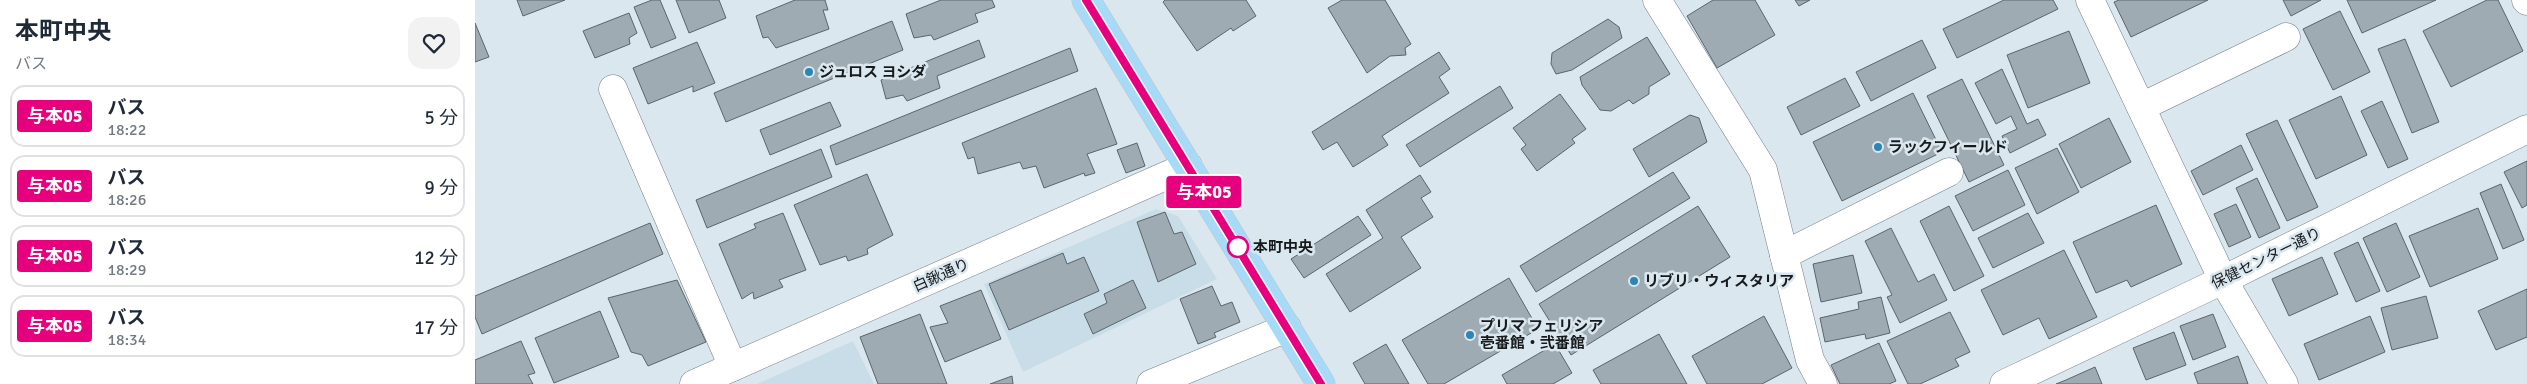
<!DOCTYPE html>
<html lang="ja">
<meta charset="utf-8">
<style>
body{margin:0;font-family:Signika,"Noto Sans JP",sans-serif;background:#f2f2f3;color:#1f2937;height:100vh;display:flex;flex-direction:column;font-size:19px;white-space:nowrap}
*{box-sizing:border-box;margin:0}
p{font-size:16px;color:#747a83}
.icon{flex:none;width:28px;height:28px;fill:none;stroke:currentColor;stroke-width:2;stroke-linecap:round;stroke-linejoin:round}
.map{position:relative;flex:1;overflow:hidden}
.drawer{display:flex;flex-direction:column;background:#fff;width:475px}
.drawer>*{flex:none}
.badge{padding:0 10px;border-radius:4px;font-size:18px;line-height:32px}
.map>.badge{position:absolute;translate:-50% -50%;box-shadow:0 0 0 2px #fff}
.round{display:grid;place-items:center;flex:none;width:52px;height:52px;border-radius:15px;background:#f2f2f3}
.head{display:flex;align-items:center;justify-content:space-between;height:85px;padding:0 15px}
h1{font-size:24px;font-weight:700;line-height:38px}
ul{padding:0;list-style:none}
li{display:flex;align-items:center;gap:15px;height:62px;margin:0 10px 8px;padding:0 5px;border:2px solid #e0e1e3;border-radius:15px}
li div{flex:1}
li b{display:block;font-size:19px}
li em{font-style:normal}
li .badge{min-width:55px;font-weight:700;text-align:center}
main{display:flex;flex:1;min-height:0}
.map>svg:first-child{display:block}
.built{fill:#c9dde9}
.building{fill:#9fabb2;stroke:#5a656b}
.lines{fill:none;stroke-linecap:round;stroke-linejoin:round}
.minor-casing{stroke:#737f86;stroke-width:29}
.major-casing{stroke:#c2c3c4;stroke-width:29}
.minor{stroke:#fff;stroke-width:28}
.major{stroke:#a7daf7;stroke-width:28}
.line-casing{stroke:#fff;stroke-width:11}
.line{stroke:#e6007e;stroke-width:8}
.poi-dot{fill:#2c86b4;stroke:#dbe7ef;stroke-width:2}
.stop-dot{fill:#fff;stroke:#e6007e;stroke-width:2.5}
.labels{text-anchor:middle;stroke-width:5;stroke-linejoin:round;paint-order:stroke}
.poi-label{font-size:15px;font-weight:bold;fill:#161a1d;stroke:#dbe7ef;text-anchor:start}
.stop-label{font-size:15px;font-weight:bold;fill:#161a1d;stroke:#dbe7ef;text-anchor:start}
.street-label{font-size:15px;fill:#161a1d;stroke:#dbe7ef}
</style>
<main>
<section class="drawer">
<div class="head"><div><h1>本町中央</h1><p>バス</p></div><a class="round"><svg class="icon" aria-label="heart" viewBox="0 0 24 24"><path d="M12 20l-8-8c-3-5 5-10 8-4 3-6 11-1 8 4z"/></svg></a></div>
<ul>
<li><span class="badge" style="background:#e6007e;color:#fff">与本05</span><div><b>バス</b><p>18:22</p></div><em>5 分</em></li>
<li><span class="badge" style="background:#e6007e;color:#fff">与本05</span><div><b>バス</b><p>18:26</p></div><em>9 分</em></li>
<li><span class="badge" style="background:#e6007e;color:#fff">与本05</span><div><b>バス</b><p>18:29</p></div><em>12 分</em></li>
<li><span class="badge" style="background:#e6007e;color:#fff">与本05</span><div><b>バス</b><p>18:34</p></div><em>17 分</em></li>
</ul>
</section>
<div class="map">
<svg width="2052" height="384" viewBox="0 0 2052 384">
<rect width="100%" height="100%" fill="#dbe7ef"/>
<!-- built -->
<g class="built">
<polygon points="681,209 703,216 742,279 548,372 509,284"/>
<polygon points="378,341 399,384 282,384"/>
</g>
<!-- building -->
<g class="building">
<polygon points="42,0 90,0 48,16"/>
<polygon points="177,0 185,0 201,38 176,48 159,7"/>
<polygon points="201,0 244,0 251,18 214,33"/>
<polygon points="320,0 350,0 353,10 348,10 354,29 301,48 293,37 288,38 281,16"/>
<polygon points="466,0 517,0 520,7 500,14 503,22 459,40 456,35 439,38 431,14"/>
<polygon points="690,0 771,0 781,16 758,31 756,28 722,51 688,2"/>
<polygon points="867,0 910,0 936,44 930,48 931,55 915,56 892,73 853,8"/>
<polygon points="1238,0 1280,0 1300,35 1242,68 1212,16"/>
<polygon points="1320,0 1335,0 1324,6"/>
<polygon points="1529,0 1578,0 1583,9 1482,58 1468,29"/>
<polygon points="1644,0 1733,0 1656,37 1639,2"/>
<polygon points="1808,0 1846,0 1816,16"/>
<polygon points="1872,0 1961,0 1887,33"/>
<polygon points="2012,0 2023,0 2048,51 1976,87 1948,31"/>
<polygon points="1865,11 1895,72 1858,90 1828,29"/>
<polygon points="154,13 162,33 154,38 155,44 120,58 108,31"/>
<polygon points="1133,19 1144,27 1147,38 1097,70 1081,74 1076,64 1077,53"/>
<polygon points="417,21 428,50 251,122 239,93"/>
<polygon points="0,23 14,57 0,62"/>
<polygon points="1594,31 1615,83 1553,108 1532,55"/>
<polygon points="1172,37 1195,74 1174,87 1174,94 1158,104 1154,100 1136,111 1125,110 1107,85 1105,77"/>
<polygon points="1930,39 1964,122 1937,133 1903,49"/>
<polygon points="504,40 510,57 462,76 465,88 432,101 428,95 411,99 406,80"/>
<polygon points="1447,40 1461,68 1396,101 1381,72"/>
<polygon points="222,42 240,83 218,92 218,86 173,104 158,68"/>
<polygon points="595,48 603,71 361,165 355,146"/>
<polygon points="964,52 975,69 964,77 974,93 907,136 913,145 878,167 862,142 848,150 837,132"/>
<polygon points="1527,69 1552,124 1563,119 1571,135 1535,153 1527,136 1542,129 1536,116 1521,124 1500,83"/>
<polygon points="1370,78 1385,106 1326,135 1312,107"/>
<polygon points="1487,79 1529,165 1494,182 1452,96"/>
<polygon points="1025,86 1038,108 945,167 931,145"/>
<polygon points="621,88 642,144 612,154 620,173 610,176 609,173 569,188 561,166 548,169 545,162 503,174 499,157 493,159 487,143"/>
<polygon points="1438,93 1467,152 1367,201 1338,142"/>
<polygon points="1085,94 1111,129 1097,139 1100,143 1062,171 1046,149 1051,145 1038,128"/>
<polygon points="1866,96 1892,155 1841,179 1814,120"/>
<polygon points="1907,101 1933,159 1913,168 1886,111"/>
<polygon points="355,102 366,126 295,155 285,130"/>
<polygon points="1215,115 1224,118 1232,142 1174,177 1158,149"/>
<polygon points="1634,118 1656,162 1606,188 1584,144"/>
<polygon points="1802,120 1843,207 1812,221 1771,134"/>
<polygon points="662,143 670,166 651,173 642,150"/>
<polygon points="1766,145 1778,170 1728,195 1716,171"/>
<polygon points="1582,148 1604,192 1562,214 1540,168"/>
<polygon points="346,149 357,177 232,228 221,200"/>
<polygon points="2052,161 2052,205 2047,208 2029,172"/>
<polygon points="1533,170 1550,205 1498,231 1480,196"/>
<polygon points="1198,172 1215,198 1061,292 1045,266"/>
<polygon points="392,174 418,235 392,249 393,254 373,261 371,256 345,265 319,205"/>
<polygon points="945,175 956,192 946,198 958,217 926,237 946,268 875,312 851,274 908,238 891,210"/>
<polygon points="1782,178 1805,228 1784,238 1761,188"/>
<polygon points="2026,184 2049,240 2028,249 2005,193"/>
<polygon points="1761,204 1776,237 1754,247 1739,214"/>
<polygon points="1681,205 1707,264 1656,287 1652,280 1621,293 1598,242"/>
<polygon points="1223,206 1255,257 1096,355 1064,304"/>
<polygon points="1474,206 1509,276 1479,291 1445,221"/>
<polygon points="2003,208 2023,259 1955,287 1934,236"/>
<polygon points="690,212 699,234 707,232 721,264 683,282 662,222"/>
<polygon points="308,213 331,270 304,280 308,287 279,299 278,292 267,299 244,244 281,228 279,224"/>
<polygon points="1553,213 1569,243 1518,268 1503,238"/>
<polygon points="883,216 896,235 829,278 816,259"/>
<polygon points="175,223 188,254 7,334 0,317 0,296"/>
<polygon points="1921,223 1945,277 1912,292 1888,238"/>
<polygon points="1416,228 1443,282 1459,274 1472,300 1425,323 1412,297 1417,295 1390,241"/>
<polygon points="1883,242 1905,291 1881,302 1859,253"/>
<polygon points="1589,250 1622,317 1574,339 1564,318 1528,335 1506,290"/>
<polygon points="588,253 592,264 609,257 624,291 534,330 514,284"/>
<polygon points="1378,255 1387,293 1346,302 1338,264"/>
<polygon points="1847,257 1863,294 1814,316 1797,279"/>
<polygon points="1034,278 1063,329 969,384 953,384 927,340"/>
<polygon points="202,280 231,342 173,366 167,355 156,352 133,298"/>
<polygon points="658,280 671,308 618,334 609,314 632,303 629,294"/>
<polygon points="737,286 746,306 757,302 765,322 739,333 741,337 723,344 705,299"/>
<polygon points="2052,289 2052,337 2021,350 2003,311"/>
<polygon points="506,290 526,339 470,362 455,327 473,323 465,306"/>
<polygon points="1951,296 1963,338 1917,350 1906,308"/>
<polygon points="1406,297 1415,333 1391,339 1390,334 1350,342 1345,318 1384,309 1383,302"/>
<polygon points="125,311 144,357 79,383 60,338"/>
<polygon points="1475,312 1495,352 1480,359 1484,366 1445,384 1433,384 1412,341"/>
<polygon points="445,314 472,384 403,384 385,337"/>
<polygon points="1738,314 1751,347 1718,360 1705,326"/>
<polygon points="1289,316 1317,368 1287,384 1232,384 1217,356"/>
<polygon points="1895,316 1910,352 1844,380 1829,344"/>
<polygon points="1699,332 1711,365 1671,380 1658,348"/>
<polygon points="1184,334 1212,384 1126,384 1118,370"/>
<polygon points="46,341 60,373 53,375 58,384 0,384 0,360"/>
<polygon points="1404,343 1421,381 1414,384 1365,384 1356,365"/>
<polygon points="911,344 934,384 890,384 878,363"/>
<polygon points="1080,344 1097,373 1078,384 1032,384 1027,375"/>
<polygon points="1763,356 1773,384 1723,384 1719,373"/>
<polygon points="1620,367 1627,384 1581,384 1591,380"/>
<polygon points="537,376 538,384 515,384"/>
</g>
<g class="lines">
<!-- minor casing -->
<g class="minor-casing">
<g id="minor">
<polyline points="1182,0 1288,170 1335,360 1348,384"/>
<polyline points="1615,0 1748,280 1809,384"/>
<polyline points="2051,0 2052,1"/>
<polyline points="138,89 258,367"/>
<polyline points="1666,107 1811,37"/>
<polyline points="1309,255 1474,172"/>
<polyline points="219,384 713,166"/>
<polyline points="676,384 812,328"/>
<polyline points="1529,384 1748,280 2052,129"/>
</g>
</g>
<!-- major casing -->
<g class="major-casing">
<polyline id="major" points="611,0 846,384"/>
</g>
<!-- minor -->
<use href="#minor" class="minor"/>
<!-- major -->
<use href="#major" class="major"/>
</g>
<g class="lines">
<!-- line casing -->
<g class="line-casing">
<polyline id="line" points="611,0 846,384"/>
</g>
<!-- line -->
<use href="#line" class="line"/>
</g>
<!-- markers -->
<g class="poi-dot">
<circle cx="334" cy="72" r="5"/>
<circle cx="1403" cy="147" r="5"/>
<circle cx="1159" cy="281" r="5"/>
<circle cx="995" cy="335" r="5"/>
</g>
<circle class="stop-dot" cx="763" cy="247" r="10"/>
<g class="labels">
<!-- poi labels -->
<g class="poi-label">
<text x="344" y="77">ジュロス ヨシダ</text>
<text x="1413" y="152">ラックフィールド</text>
<text x="1169" y="286">リブリ・ウィスタリア</text>
<text x="1005" y="331">プリマ フェリシア<tspan x="1005" dy="17">壱番館・弐番館</tspan></text>
</g>
<!-- stop labels -->
<g class="stop-label">
<text x="778" y="252">本町中央</text>
</g>
<!-- street labels -->
<g class="street-label">
<text transform="translate(1791 258) rotate(-26)" y="5">保健センター通り</text>
<text transform="translate(466 275) rotate(-24)" y="5">白鍬通り</text>
</g>
</g>
</svg>
<b class="badge" style="left:729px;top:192px;background:#e6007e;color:#fff">与本05</b>
</div>
</main>
